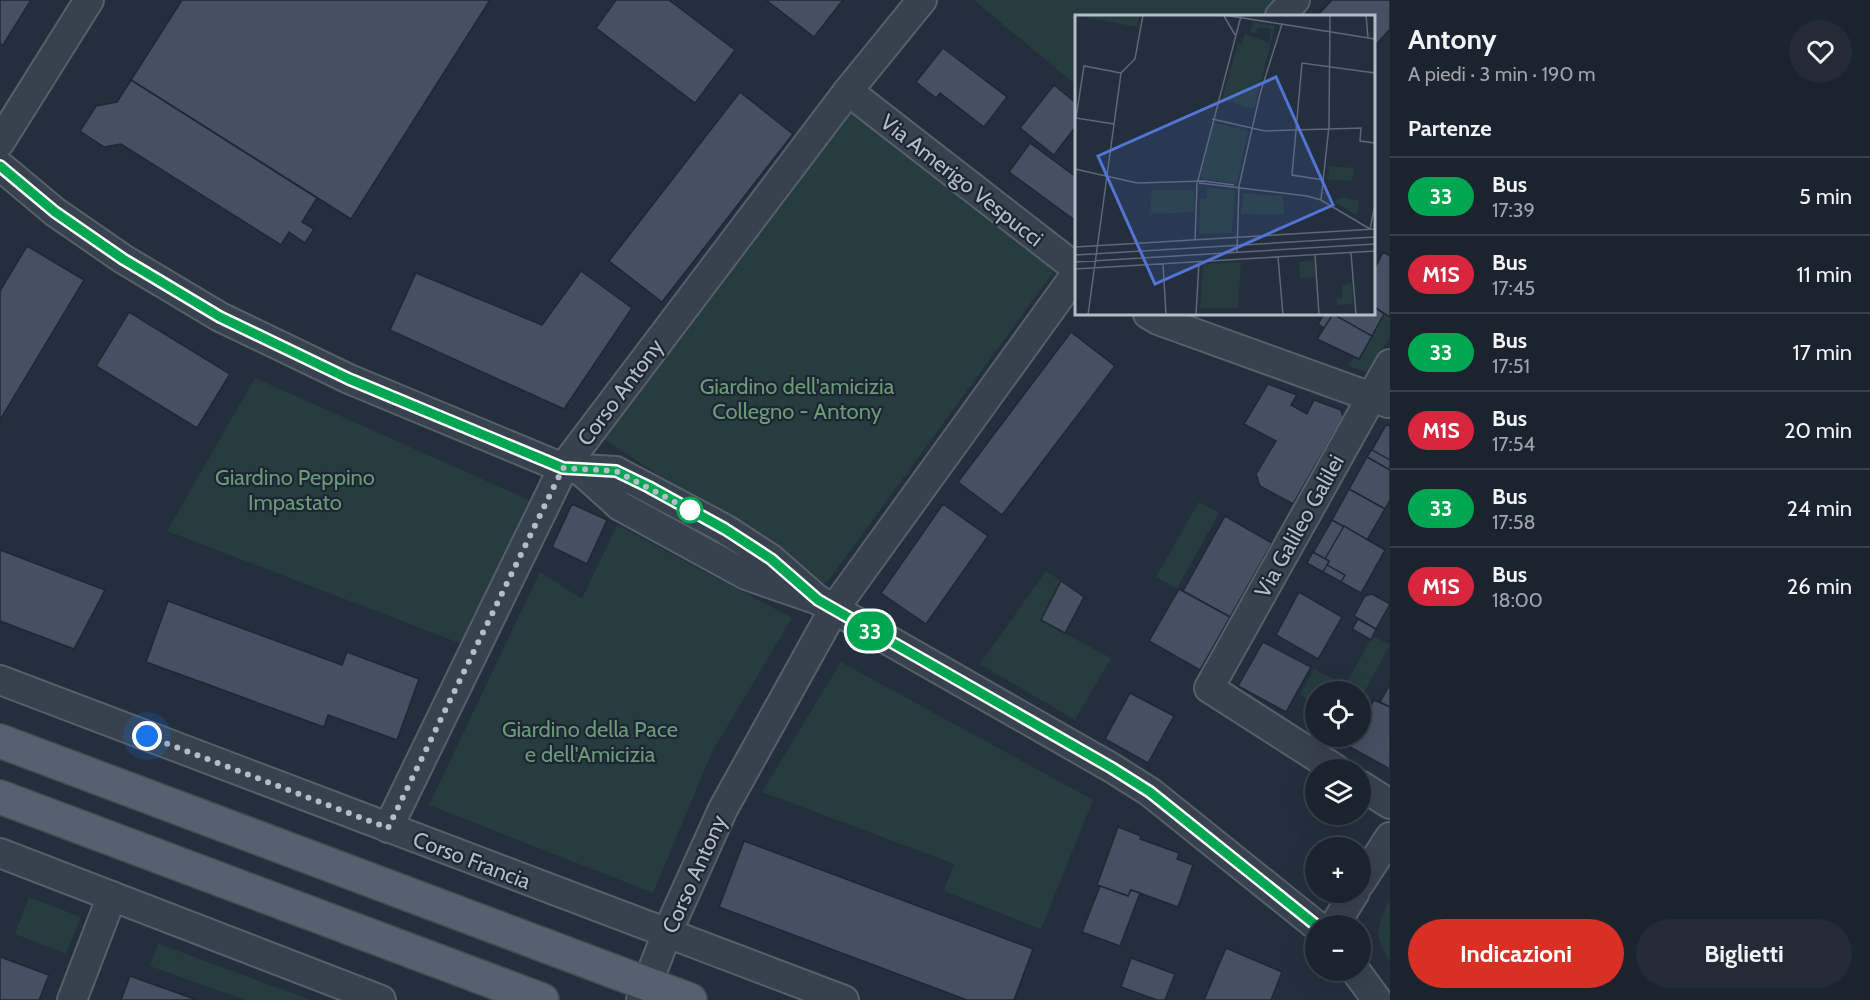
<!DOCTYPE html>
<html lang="it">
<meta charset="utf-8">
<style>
body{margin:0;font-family:Cabin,sans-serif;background:#242b36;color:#f1f3f6;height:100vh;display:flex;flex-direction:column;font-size:22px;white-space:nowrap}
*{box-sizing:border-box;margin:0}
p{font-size:20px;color:#a0a4aa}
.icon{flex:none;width:33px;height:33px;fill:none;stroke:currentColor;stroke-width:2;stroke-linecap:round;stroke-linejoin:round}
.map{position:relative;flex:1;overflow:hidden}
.details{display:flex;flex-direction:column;background:#1b232e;width:480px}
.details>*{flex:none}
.badge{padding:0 12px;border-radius:20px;font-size:21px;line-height:39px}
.fabs{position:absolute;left:1305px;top:681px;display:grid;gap:12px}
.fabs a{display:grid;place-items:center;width:66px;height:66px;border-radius:50%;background:#1b232e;box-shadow:0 6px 24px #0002,0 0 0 2px #39404a;font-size:30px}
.you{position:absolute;width:30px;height:30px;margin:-15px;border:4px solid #fff;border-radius:50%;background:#1a73e8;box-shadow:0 0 0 9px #1a73e833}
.map>.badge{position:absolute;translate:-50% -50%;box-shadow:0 0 0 3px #fff}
h2{padding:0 18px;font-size:22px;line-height:54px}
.round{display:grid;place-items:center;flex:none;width:63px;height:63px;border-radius:32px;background:#242b36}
.summary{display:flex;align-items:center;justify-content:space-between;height:102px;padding:0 18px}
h1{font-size:28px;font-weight:800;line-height:45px}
.cta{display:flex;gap:12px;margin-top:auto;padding:12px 18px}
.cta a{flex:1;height:69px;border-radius:36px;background:#d93025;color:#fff;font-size:24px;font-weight:800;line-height:69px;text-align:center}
.cta a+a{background:#242b36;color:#f1f3f6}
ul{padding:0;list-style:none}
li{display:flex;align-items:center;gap:18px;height:78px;padding:0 18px;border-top:2px solid #39404a}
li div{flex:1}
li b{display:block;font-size:22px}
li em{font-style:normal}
li .badge{min-width:66px;font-weight:700;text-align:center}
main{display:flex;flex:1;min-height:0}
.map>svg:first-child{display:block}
.green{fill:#263c3f}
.building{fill:#455162;stroke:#1f2835;stroke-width:1.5}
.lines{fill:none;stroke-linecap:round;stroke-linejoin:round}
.minor-casing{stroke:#565f6c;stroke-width:32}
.major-casing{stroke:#414a57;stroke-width:36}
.minor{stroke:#38414e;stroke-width:28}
.major{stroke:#56606e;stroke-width:33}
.line-casing{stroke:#fff;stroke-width:14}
.line{stroke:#00a651;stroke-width:9}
.walk{stroke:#b4bcc9;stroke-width:6;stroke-dasharray:0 10.8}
.stop-dot{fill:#fff;stroke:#00a651;stroke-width:3}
.labels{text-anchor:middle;stroke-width:4.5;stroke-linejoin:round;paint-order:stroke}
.street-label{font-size:22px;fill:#b4bcc9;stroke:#1d2633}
.park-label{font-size:22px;fill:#6b9a76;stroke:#1d2633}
.inset-road{fill:none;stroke:#5e6776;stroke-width:1.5}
.view{fill:#5274d3;fill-opacity:0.15;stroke:#5274d3;stroke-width:3}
.inset-edge{fill:none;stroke:#b4bcc9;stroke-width:3}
</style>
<main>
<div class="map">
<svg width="1390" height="1000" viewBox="0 0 1390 1000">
<rect width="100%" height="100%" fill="#242f3e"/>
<!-- green -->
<g class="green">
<polygon points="974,0 1275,0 1262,16 1076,16 1076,85"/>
<polygon points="849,112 1054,271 826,584 602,438"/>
<polygon points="1384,314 1390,317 1390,337 1369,373 1349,366 1354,356 1359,358"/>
<polygon points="255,378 529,500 462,644 167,531"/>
<polygon points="1199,502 1219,513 1177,588 1156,577"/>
<polygon points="617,525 792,618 712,752 653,893 429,805 540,572 582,599"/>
<polygon points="1046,571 1061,581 1041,621 1111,658 1075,720 980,664"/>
<polygon points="1373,636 1390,645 1363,694 1345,685 1342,691 1316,692 1315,705 1300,695 1314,669 1345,685"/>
<polygon points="841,662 1093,800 1041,929 944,891 954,864 762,792"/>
<polygon points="29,897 81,917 66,954 15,934"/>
<path d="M1390 901V961C1373 936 1376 926 1390 901Z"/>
<polygon points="158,944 170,948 311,1000 245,1000 150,966"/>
</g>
<!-- building -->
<g class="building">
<polygon points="0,0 31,0 3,45 0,44"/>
<polygon points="182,0 490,0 351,219 131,80"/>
<polygon points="616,0 669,0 735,50 695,103 596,28"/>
<polygon points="766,0 843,0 814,37"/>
<polygon points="1332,0 1390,0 1390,29 1374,47 1374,16 1317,16"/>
<polygon points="943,48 1007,97 984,127 940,93 936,98 916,82"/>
<polygon points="131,80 317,198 302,222 314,229 305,243 289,232 281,245 121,144 104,147 80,131 96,106 117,102"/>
<polygon points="1054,85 1076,103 1076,126 1054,155 1020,128"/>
<polygon points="740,92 793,134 662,302 609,261"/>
<polygon points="1030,143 1076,177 1076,221 1009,172"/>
<polygon points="27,246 84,280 0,420 0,291"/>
<polygon points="1383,252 1390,256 1390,317 1374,307 1374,270"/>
<polygon points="581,271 632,308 564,409 390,330 416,273 542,325"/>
<polygon points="1374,307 1384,314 1359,359 1317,339 1324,328 1318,324 1324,314 1374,314"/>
<polygon points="129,312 230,374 197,428 96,366"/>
<polygon points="1333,314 1372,336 1359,359 1317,339"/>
<polygon points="1071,332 1115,366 1002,515 958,482"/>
<polygon points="1268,384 1297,395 1291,405 1307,414 1314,400 1341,410 1343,417 1293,504 1260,486 1256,474 1276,441 1244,424"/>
<polygon points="1386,425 1390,426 1390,470 1367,457"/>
<polygon points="1386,425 1390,426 1390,460 1372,450"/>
<polygon points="1367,457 1390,470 1390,500 1385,509 1349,489"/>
<polygon points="1349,489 1385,509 1367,540 1332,520"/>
<polygon points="572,504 607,520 587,564 552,547"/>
<polygon points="943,504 988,536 926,624 881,593"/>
<polygon points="1225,516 1272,543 1230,617 1183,591"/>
<polygon points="1332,520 1385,550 1361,593 1307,563"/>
<polygon points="1344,526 1385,550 1361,593 1341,582 1345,575 1327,565 1329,561 1325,559"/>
<polygon points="0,550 105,590 74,649 0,621"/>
<polygon points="1313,552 1329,561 1323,572 1307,563"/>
<polygon points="1061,581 1084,597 1065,633 1041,620"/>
<polygon points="1179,589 1230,617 1200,670 1149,641"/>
<polygon points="1299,592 1342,617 1318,659 1276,635"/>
<polygon points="1372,594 1390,604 1376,629 1354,616 1365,596"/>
<polygon points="168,601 342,665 347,652 419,679 397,740 328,715 324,727 146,662"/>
<polygon points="1358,619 1376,629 1371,640 1352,629"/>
<polygon points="1263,642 1311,667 1286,712 1238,686"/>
<polygon points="1390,684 1390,707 1380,702"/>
<polygon points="1130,693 1174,716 1148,763 1105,739"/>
<polygon points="1374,700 1390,707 1390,769 1348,746 1354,736 1360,736 1360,724"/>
<polygon points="1118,827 1141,836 1140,839 1179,853 1177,859 1193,865 1178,907 1131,890 1128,896 1097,885"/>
<polygon points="744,841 1033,949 1014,1000 967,1000 719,907"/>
<polygon points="1100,886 1128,896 1131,890 1140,893 1120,946 1082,932"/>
<polygon points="1226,948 1282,972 1271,1000 1204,1000"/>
<polygon points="0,957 49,975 39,1000 0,1000"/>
<polygon points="1131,958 1175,974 1165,1000 1157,1000 1121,987"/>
<polygon points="130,976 197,1000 121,1000"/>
</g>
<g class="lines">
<!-- minor casing -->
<g class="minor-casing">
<g id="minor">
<polyline points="1280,16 1295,0"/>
<polyline points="848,91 1076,268"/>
<polyline points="0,142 89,0"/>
<polyline points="0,166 55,212 123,259 220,317 349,379 563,468 616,471 725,529 771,559 818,600"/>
<polyline points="1148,314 1158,320 1388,403"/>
<polyline points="579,469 620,506 746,575 818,600 1112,768 1150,792 1317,926"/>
<polyline points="0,680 844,1000"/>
<polyline points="1337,770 1209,688 1390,364"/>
<polyline points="1360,785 1390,804"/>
<polyline points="388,828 563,468 848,91 922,0"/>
<polyline points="0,853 381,1000"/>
<polyline points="1360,883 1390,837"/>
<polyline points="1334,926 1355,892"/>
<polyline points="1355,970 1377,1000"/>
<polyline points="72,1000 112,896"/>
<polyline points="641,1000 667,933 723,809 834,609 1076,274"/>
</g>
</g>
<!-- major casing -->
<g class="major-casing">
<g id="major">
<polyline points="0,741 690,1000"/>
<polyline points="0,797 542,1000"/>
</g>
</g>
<!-- minor -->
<use href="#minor" class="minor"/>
<!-- major -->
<use href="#major" class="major"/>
</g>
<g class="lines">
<!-- line casing -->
<g class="line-casing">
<polyline id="line" points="0,166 55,212 123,259 220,317 349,379 563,468 616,471 649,487 725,529 771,559 818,600 1112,768 1150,792 1317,926"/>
</g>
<!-- line -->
<use href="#line" class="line"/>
<!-- walk -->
<polyline class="walk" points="147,736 388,828 563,468 616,471 690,510"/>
</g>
<!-- markers -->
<circle class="stop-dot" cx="690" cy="510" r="12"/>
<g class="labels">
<!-- street labels -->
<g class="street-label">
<text transform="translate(962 180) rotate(38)" y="8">Via Amerigo Vespucci</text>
<text transform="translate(620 392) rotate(-53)" y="8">Corso Antony</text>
<text transform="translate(1299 526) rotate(-61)" y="8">Via Galileo Galilei</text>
<text transform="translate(472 860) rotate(21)" y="8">Corso Francia</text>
<text transform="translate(694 874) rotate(-66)" y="8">Corso Antony</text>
</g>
<!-- park labels -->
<g class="park-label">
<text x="797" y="394">Giardino dell'amicizia<tspan x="797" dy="25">Collegno - Antony</tspan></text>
<text x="295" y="485">Giardino Peppino<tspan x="295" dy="25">Impastato</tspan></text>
<text x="590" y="737">Giardino della Pace<tspan x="590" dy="25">e dell'Amicizia</tspan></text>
</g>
</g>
<!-- overview -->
<g transform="translate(1075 15)">
<rect width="300" height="300" fill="#242f3e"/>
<path d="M0 0H64L62 12ZM178 7 200 11 179 94 147 85 163 28 167 29 170 19 194 28 196 14 183 12 181 18 175 17ZM138 107 173 116 162 169 125 163ZM254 151 279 153 277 166 253 165ZM132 173 160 175 157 218 124 219 125 183 132 184ZM77 175H119V197L75 199ZM168 178 208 181 209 200 166 199ZM269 182 284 186 282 201 258 186ZM239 246 240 262 225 263 224 247ZM166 247 163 293H125L128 249ZM276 267 278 289 262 290V284H267V271Z" fill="#263c3f"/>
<path class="inset-road" d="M149 0 300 24M291 0 293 23M149 1 160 20M1 103 9 51 46 58M1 103 39 109M137 104 190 116 286 113 285 126 300 128M0 154 62 168 129 166 159 170M249 165 217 160 227 48 300 58M124 168 232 181 246 185 295 214M246 185 254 111 255 0M295 214 300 190M120 225 122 169 166 1M0 232 300 214M162 237 164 171 185 79 207 9M276 238 281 300M0 240 300 222M240 240 244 300M203 242 208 300M0 247 300 229M88 249 91 300M0 254 300 236M13 300 46 58 60 44 68 0M121 300 124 247"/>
<path class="view" d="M201 62 258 190 80 269 23 141Z"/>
<rect width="300" height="300" class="inset-edge"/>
</g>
</svg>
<div class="fabs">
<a><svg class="icon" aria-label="locate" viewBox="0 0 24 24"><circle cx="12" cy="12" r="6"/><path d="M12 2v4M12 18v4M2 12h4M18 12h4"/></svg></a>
<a><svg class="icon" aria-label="layers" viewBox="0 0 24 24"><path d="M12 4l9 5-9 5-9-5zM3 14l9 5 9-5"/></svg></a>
<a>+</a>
<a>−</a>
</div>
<div class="you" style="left:147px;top:736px"></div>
<b class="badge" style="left:870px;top:631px;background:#00a651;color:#fff">33</b>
</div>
<section class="details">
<div class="summary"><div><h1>Antony</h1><p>A piedi · 3 min · 190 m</p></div><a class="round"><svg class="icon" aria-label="heart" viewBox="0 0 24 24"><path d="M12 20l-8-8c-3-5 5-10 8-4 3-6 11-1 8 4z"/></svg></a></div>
<h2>Partenze</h2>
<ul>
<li><span class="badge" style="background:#00a651;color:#fff">33</span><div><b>Bus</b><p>17:39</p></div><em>5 min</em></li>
<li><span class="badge" style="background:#d7263d;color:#fff">M1S</span><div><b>Bus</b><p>17:45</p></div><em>11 min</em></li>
<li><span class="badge" style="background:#00a651;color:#fff">33</span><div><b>Bus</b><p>17:51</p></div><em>17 min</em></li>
<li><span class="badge" style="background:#d7263d;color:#fff">M1S</span><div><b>Bus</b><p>17:54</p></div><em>20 min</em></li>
<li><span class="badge" style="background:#00a651;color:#fff">33</span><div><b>Bus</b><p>17:58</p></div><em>24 min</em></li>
<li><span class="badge" style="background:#d7263d;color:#fff">M1S</span><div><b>Bus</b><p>18:00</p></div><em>26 min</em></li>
</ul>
<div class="cta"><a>Indicazioni</a><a>Biglietti</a></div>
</section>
</main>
